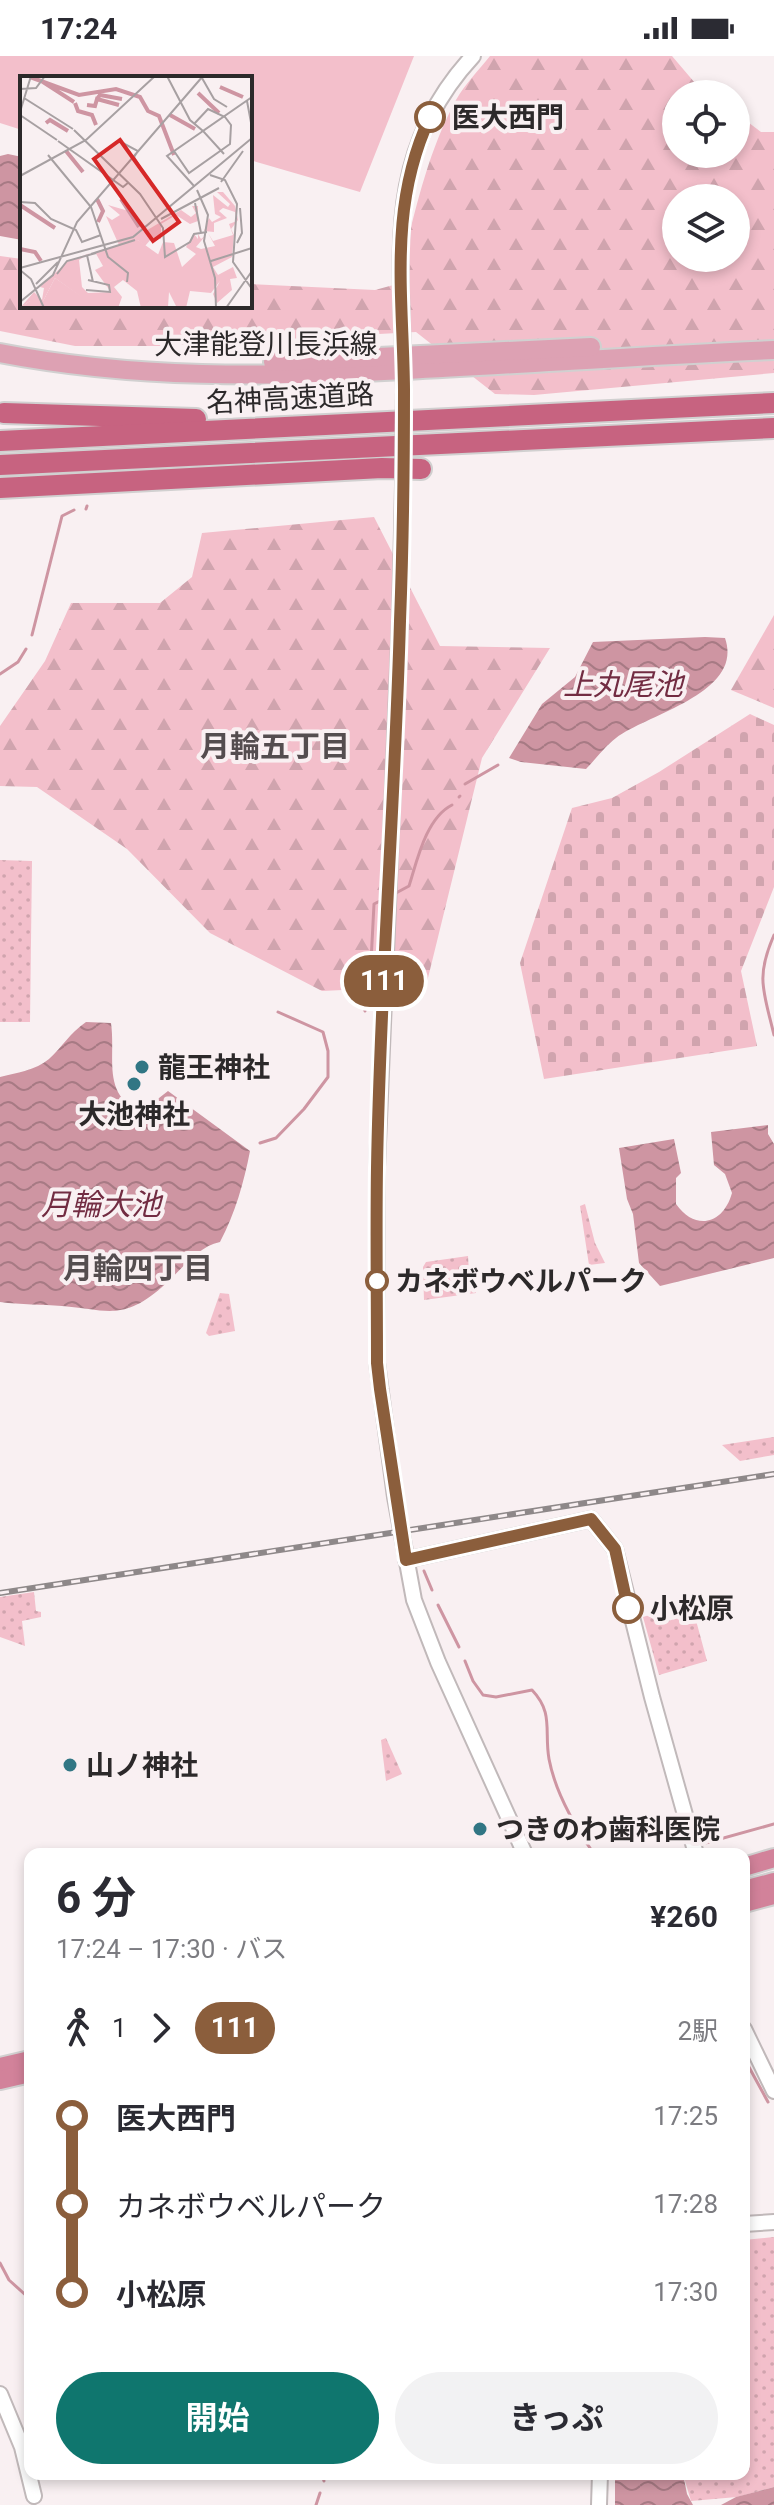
<!DOCTYPE html>
<html lang="ja">
<meta charset="utf-8">
<style>
body{margin:0;font-family:Roboto,"Noto Sans JP",sans-serif;background:#f2f2f3;color:#2b2b33;height:100vh;display:flex;flex-direction:column;font-size:30px;white-space:nowrap}
*{box-sizing:border-box;margin:0}
p{font-size:26px;color:#7c7c81}
.icon{flex:none;width:44px;height:44px;fill:none;stroke:currentColor;stroke-width:2;stroke-linecap:round;stroke-linejoin:round}
.map{position:relative;flex:1;overflow:hidden}
.sheet{position:absolute;left:24px;top:1792px;width:726px;height:632px;display:flex;flex-direction:column;background:#fff;border-radius:16px;box-shadow:0 4px 12px #0003}
.sheet>*{flex:none}
.badge{padding:0 16px;border-radius:26px;font-size:28px;line-height:52px}
.tools{position:absolute;left:662px;top:24px;display:grid;gap:16px}
.tools a{display:grid;place-items:center;width:88px;height:88px;border-radius:50%;background:#fff;box-shadow:0 4px 12px #0003;font-size:40px}
.map>.badge{position:absolute;translate:-50% -50%;box-shadow:0 0 0 4px #fff}
.legs{display:flex;align-items:center;gap:12px;height:88px;padding:0 32px;font-size:26px}
.legs p{margin-inline-start:auto}
.head{display:flex;align-items:center;justify-content:space-between;height:136px;padding:0 32px}
h1{font-size:44px;font-weight:700;line-height:60px}
.cta{display:flex;gap:16px;margin-top:auto;padding:16px 32px}
.cta a{flex:1;height:92px;border-radius:48px;background:#0f766e;color:#fff;font-size:32px;font-weight:700;line-height:92px;text-align:center}
.cta a+a{background:#f2f2f3;color:#2b2b33}
ul{padding:0 32px;list-style:none}
li{display:flex;align-items:center;gap:28px;height:88px;font-size:30px}
li i{display:grid;place-items:center;width:12px;height:100%;margin:0 10px;background:currentColor}
li i::after{content:'';width:20px;height:20px;margin:-10px;border:6px solid;border-radius:50%;background:#fff}
li p{margin-inline-start:auto}
li:first-child i{background:linear-gradient(#0000 50%,currentColor 0)}
li:last-child i{background:linear-gradient(currentColor 50%,#0000 0)}
.status{display:flex;justify-content:space-between;align-items:center;height:56px;padding:0 40px;background:#fff;direction:ltr}
.status svg{height:22px;fill:currentColor}
.map>svg:first-child{display:block}
.forest{fill:url(#forest-firs);fill-rule:evenodd}
.cemetery{fill:url(#cemetery-stones)}
.park{fill:url(#park-dots)}
.pitch{fill:#f3bfcb}
.water{fill:url(#water-waves)}
.lines{fill:none;stroke-linecap:round;stroke-linejoin:round}
.stream{stroke:#ce95a2;stroke-width:3}
.tertiary-casing{stroke:#c1b9ba;stroke-width:18}
.primary-casing{stroke:#d1d0d0;stroke-width:22}
.trunk-casing{stroke:#d1d0d0;stroke-width:22}
.motorway-casing{stroke:#d1d0d0;stroke-width:24}
.tertiary{stroke:#fff;stroke-width:14}
.primary{stroke:#dda1b3;stroke-width:18}
.trunk{stroke:#d2829a;stroke-width:18}
.motorway{stroke:#c76380;stroke-width:20}
.rail-casing{stroke:#8e8889;stroke-width:6}
.rail{stroke:#f9f0f2;stroke-width:3;stroke-dasharray:9;stroke-linecap:butt}
.tertiary-bridge-casing{stroke:#c1b9ba;stroke-width:18;stroke-linecap:butt}
.tertiary-bridge{stroke:#fff;stroke-width:14}
.line-1-casing{stroke:#fff;stroke-width:18}
.line-1{stroke:#8b5e3c;stroke-width:12}
.stop-1-dot{fill:#fff;stroke:#8b5e3c;stroke-width:4}
.poi-dot{fill:#317684;stroke:#f9f0f2;stroke-width:3}
.labels{text-anchor:middle;stroke-width:8;stroke-linejoin:round;paint-order:stroke}
.stop-label{font-size:28px;font-weight:bold;fill:#2c292a;stroke:#f9f0f2;text-anchor:start}
.street-label{font-size:28px;fill:#2c292a;stroke:#f9f0f2}
.poi-label{font-size:28px;font-weight:bold;fill:#2c292a;stroke:#f9f0f2;text-anchor:start}
.water-label{font-size:30px;font-style:italic;fill:#722c42;stroke:#f9f0f2}
.neighbourhood-label{font-size:30px;font-weight:bold;fill:#544d4f;stroke:#f9f0f2}
.inset-river{fill:none;stroke:#ce95a2;stroke-width:4}
.inset-road{fill:none;stroke:#a7a0a2;stroke-width:2}
.view{fill:#d62828;fill-opacity:0.15;stroke:#d62828;stroke-width:4}
.inset-edge{fill:none;stroke:#2c292a;stroke-width:4}
</style>
<div class="status"><b>17:24</b><svg viewBox="0 0 49 12"><path d="M0 12V9h3v3zM5 12V6h3v6zM10 12V3h3v9zM15 12V0h3v12zM26 1h20v11H26zM47 4h2v5h-2z"/></svg></div>
<div class="map">
<svg width="774" height="2449" viewBox="0 0 774 2449">
<defs>
<pattern id="forest-firs" width="22" height="20" patternUnits="userSpaceOnUse" patternTransform="scale(2)"><rect width="22" height="20" fill="#f3bfcb"/><path d="M5 1l3.5 6h-7zM16 11l3.5 6h-7z" fill="#d0a4ae"/></pattern>
<pattern id="cemetery-stones" width="16" height="16" patternUnits="userSpaceOnUse" patternTransform="scale(2)"><rect width="16" height="16" fill="#f3bfcb"/><path d="M2 7V4a2 2 0 0 1 4 0v3zM10 15v-3a2 2 0 0 1 4 0v3z" fill="#d0a4ae"/></pattern>
<pattern id="park-dots" width="8" height="8" patternUnits="userSpaceOnUse" patternTransform="scale(2)"><rect width="8" height="8" fill="#f3bfcb"/><path d="M2 2h.1M6 6h.1" fill="none" stroke="#d0a4ae" stroke-width="1.8" stroke-linecap="round"/></pattern>
<pattern id="water-waves" width="16" height="10" patternUnits="userSpaceOnUse" patternTransform="scale(2)"><rect width="16" height="10" fill="#ce95a2"/><path d="M0 5q4-4 8 0t8 0" fill="none" stroke="#a77a84"/></pattern>
</defs>
<rect width="100%" height="100%" fill="#f9f0f2"/>
<!-- forest -->
<g class="forest">
<path d="M490 0H672L695 27 710 38H676V98H736V57L761 76H774V317L534 339 495 338 416 276 159 290H75L0 275V200L22 203V250H250V228L375 234 397 228C413 166 425 101 456 44 465 28 479 14 490 0ZM676 142H736V202H676Z"/>
<polygon points="374,461 440,590 550,592 482,702 426,930 322,935 210,877 127,793 37,731 0,730 0,670 45,605 71,547 160,547 192,521 202,477"/>
<polygon points="774,559 774,652 731,634"/>
</g>
<!-- cemetery -->
<polygon class="cemetery" points="750,658 774,669 774,831 741,915 757,990 544,1023 520,907 572,752 612,742 659,716"/>
<!-- park -->
<g class="park">
<polygon points="0,804 32,805 30,966 0,966"/>
<polygon points="585,1148 595,1187 605,1207 589,1209 580,1150"/>
<polygon points="468,1200 469,1217 474,1217 476,1237 424,1244 423,1211 426,1206"/>
<polygon points="220,1237 229,1238 235,1275 209,1280 206,1277"/>
<polygon points="774,1381 774,1399 740,1405 722,1389"/>
<polygon points="34,1536 36,1555 41,1556 41,1561 22,1565 25,1590 0,1581 0,1541"/>
<polygon points="665,1554 668,1565 694,1557 707,1605 659,1619 643,1561"/>
<polygon points="386,1682 402,1718 386,1725 381,1684"/>
<polygon points="774,2181 774,2431 737,2441 691,2445 683,2418 744,2418 744,2184"/>
</g>
<!-- pitch -->
<polygon class="pitch" points="0,0 414,0 360,136 250,104 250,22 22,22 22,74 0,67"/>
<!-- water -->
<g class="water">
<polygon points="8,98 22,101 22,184 0,180 0,100"/>
<path d="M705 581 725 582C744 637 650 657 616 682 605 690 596 703 586 713L521 706 509 702 542 648 575 621 593 586Z"/>
<path d="M86 966 111 967C116 1002 101 1038 141 1056L168 1035 250 1095C244 1126 235 1158 220 1186 196 1191 180 1216 162 1231 123 1265 108 1254 62 1250 42 1248 21 1249 0 1246V1021C16 1017 36 1014 49 1003 63 990 69 978 86 966Z"/>
<path d="M768 1069V1078L774 1088V1202L660 1230 639 1207 633 1158 627 1143 619 1092 674 1083 681 1117 676 1122V1148C695 1175 723 1169 732 1137L725 1118 714 1109 711 1076Z"/>
<polygon points="615,2418 683,2418 687,2438 693,2449 615,2449"/>
<polygon points="774,2431 774,2449 721,2449 736,2441"/>
</g>
<g class="lines">
<!-- stream -->
<g class="stream">
<polyline points="86,453 87,450"/>
<polyline points="32,579 62,460 74,454"/>
<polyline points="0,618 18,606 26,593"/>
<polyline points="465,728 498,709"/>
<polyline points="459,741 460,740"/>
<path d="M396 837 409 830C417 805 426 762 452 749"/>
<path d="M774 879C755 922 764 936 774 979"/>
<polyline points="365,955 364,949 369,945 374,848 380,845"/>
<polyline points="260,1087 276,1082 304,1053 328,1021 328,995 323,976 278,956"/>
<polyline points="424,1515 432,1534"/>
<polyline points="438,1549 459,1591"/>
<path d="M465 1605 473 1625 483 1639 496 1641 532 1634C554 1657 544 1675 549 1703 555 1735 576 1772 594 1798"/>
<polyline points="702,1788 774,1768"/>
<polyline points="660,1798 672,1795 676,1798"/>
<polyline points="744,2002 768,2046"/>
<polyline points="0,2207 9,2224 30,2243"/>
<polyline points="322,2418 324,2425"/>
<polyline points="316,2449 320,2437"/>
</g>
<!-- tertiary casing -->
<g class="tertiary-casing">
<g id="tertiary">
<path d="M404 335C403 210 379 101 473 0"/>
<polyline points="403,430 400,564 377,1111 377,1307 395,1441 414,1544 438,1606 525,1798"/>
<polyline points="406,1504 591,1463 615,1493 652,1641 696,1798"/>
<polyline points="744,1973 774,2035"/>
<polyline points="744,2168 774,2166"/>
<polyline points="0,2338 22,2391 34,2440"/>
<polyline points="599,2449 600,2418"/>
</g>
</g>
<!-- primary casing -->
<g class="primary-casing">
<g id="primary">
<path d="M0 297C134 323 269 321 405 314 528 308 651 299 774 294"/>
<polyline points="273,306 591,291"/>
</g>
</g>
<!-- trunk casing -->
<g class="trunk-casing">
<g id="trunk">
<polyline points="744,1811 774,1802"/>
<polyline points="744,1834 774,1826"/>
<polyline points="744,1847 774,1839"/>
<polyline points="0,2011 30,2004"/>
<polyline points="0,2024 30,2017"/>
</g>
</g>
<!-- motorway casing -->
<g class="motorway-casing">
<g id="motorway">
<polyline points="4,357 196,363"/>
<polyline points="0,385 774,347"/>
<polyline points="0,409 774,372"/>
<polyline points="0,432 382,412 421,413"/>
</g>
</g>
<!-- tertiary -->
<use href="#tertiary" class="tertiary"/>
<!-- primary -->
<use href="#primary" class="primary"/>
<!-- trunk -->
<use href="#trunk" class="trunk"/>
<!-- motorway -->
<use href="#motorway" class="motorway"/>
<!-- rail casing -->
<g class="rail-casing">
<polyline id="rail" points="0,1537 774,1418"/>
</g>
<!-- rail -->
<use href="#rail" class="rail"/>
<!-- tertiary-bridge casing -->
<g class="tertiary-bridge-casing">
<polyline id="tertiary-bridge" points="403,430 404,335"/>
</g>
<!-- tertiary-bridge -->
<use href="#tertiary-bridge" class="tertiary-bridge"/>
</g>
<g class="lines">
<!-- line-1 casing -->
<g class="line-1-casing">
<path id="line-1" d="M430 61C388 151 403 237 404 333 404 410 403 488 400 565 395 747 380 930 377 1112 376 1177 377 1242 377 1307L380 1333 406 1504 591 1463 615 1493 628 1552"/>
</g>
<!-- line-1 -->
<use href="#line-1" class="line-1"/>
</g>
<!-- markers -->
<g class="stop-1-dot">
<circle cx="430" cy="61" r="14"/>
<circle cx="377" cy="1225" r="10"/>
<circle cx="628" cy="1552" r="14"/>
</g>
<g class="poi-dot">
<circle cx="142" cy="1011" r="8"/>
<circle cx="134" cy="1028" r="8"/>
<circle cx="70" cy="1709" r="8"/>
<circle cx="480" cy="1773" r="8"/>
</g>
<g class="labels">
<!-- stop labels -->
<g class="stop-label">
<text x="452" y="71">医大西門</text>
<text x="395" y="1235">カネボウベルパーク</text>
<text x="650" y="1562">小松原</text>
</g>
<!-- street labels -->
<g class="street-label">
<text x="266" y="298">大津能登川長浜線</text>
<text transform="translate(290 342) rotate(-3)" y="10">名神高速道路</text>
</g>
<!-- poi labels -->
<g class="poi-label">
<text x="158" y="1021">龍王神社</text>
<text x="134" y="1068" text-anchor="middle">大池神社</text>
<text x="86" y="1719">山ノ神社</text>
<text x="496" y="1783">つきのわ歯科医院</text>
</g>
<!-- water labels -->
<g class="water-label">
<text x="623" y="639">上丸尾池</text>
<text x="101" y="1159">月輪大池</text>
</g>
<!-- neighbourhood labels -->
<g class="neighbourhood-label">
<text x="275" y="701">月輪五丁目</text>
<text x="138" y="1223">月輪四丁目</text>
</g>
</g>
<!-- overview -->
<g transform="translate(20 20)">
<rect width="232" height="232" fill="#f9f0f2"/>
<path d="M35 202 61 220 60 232H0L10 225 22 227Z" fill="#f3bfcb"/>
<path d="M197 116H203L215 130 218 144 211 153 214 159 212 181 193 191 198 199 213 191 217 202 210 203 212 214 197 227 193 218 200 205 191 217 170 215 166 232H157L149 216 148 231 121 232 117 215 103 204 94 211 102 221 98 232H60V220L35 202 22 227 15 232 10 225 0 232 14 216 22 224 24 212 20 211 47 186 70 177 59 184 62 211 68 217 91 216 75 194 83 190 75 176 99 169 86 140 92 144 100 139 88 129 112 136 124 156 161 134 171 141 176 137 172 130H178V145L170 148 156 139 141 148V163L132 162 125 170 118 164 112 168 115 183 135 179 136 184 143 166 154 167 162 191 176 178 166 171 174 158 178 163V158L181 163 186 159 176 171 181 173 195 170 188 157 193 165 213 159 209 148 217 145 215 136 203 132 199 135 207 142 194 147V156L184 155 189 142 192 146 201 141 195 138 193 119 208 131 210 128Z" fill="#f3bfcb"/>
<path d="M118 164 146 184 133 193 125 184H111L115 191 107 200 89 172Z" fill="#f3bfcb"/>
<path class="inset-river" d="M10 1 59 19 96 13 120 21 128 35 139 40 154 79M23 6 54 26M200 11 223 21M178 17 199 37M77 23 80 19 102 23M55 27 58 35 72 39 76 49M67 29 75 30 77 23 99 29M150 39 175 53M26 47 30 44 48 55M46 75 63 96M77 123 83 135 78 146M101 123 119 151M0 129 35 152M0 173 15 176 21 185"/>
<path class="inset-road" d="M147 0 170 44 183 55 147 80 174 110M182 2 194 23 207 31M0 13 16 12 25 0M4 22 53 53M227 25 232 52M0 36 11 0M0 39 37 64M54 54 120 118 143 152 145 181 170 166 174 158 187 156M38 65 103 111 109 106M99 65 118 75 114 81 121 93M154 75 169 97 210 68 211 49 205 41 188 33 174 48M204 78 183 55 232 21M28 79 71 131 88 181 108 197 107 206M190 99 205 104 217 128 213 186 232 213M0 100 66 64 135 0M201 106 223 75M177 114 188 139 184 165 195 202 196 232M0 126 15 127 31 143 56 154 62 166 81 159M175 127 181 157M141 143 199 112M217 167 222 157 220 132M71 178 115 164M67 179 73 206M191 185 232 172M0 192 113 161 232 62M0 194 11 203 24 232M37 198 47 185 76 177M16 208 38 186M66 214 90 216 89 209 68 204M0 226 33 199 57 146 183 0M206 232 232 195"/>
<path class="view" d="M100 64 159 146 133 165 74 83Z"/>
<rect width="232" height="232" class="inset-edge"/>
</g>
</svg>
<div class="tools">
<a><svg class="icon" aria-label="locate" viewBox="0 0 24 24"><circle cx="12" cy="12" r="6"/><path d="M12 2v4M12 18v4M2 12h4M18 12h4"/></svg></a>
<a><svg class="icon" aria-label="layers" viewBox="0 0 24 24"><path d="M12 4l9 5-9 5-9-5zM3 14l9 5 9-5"/></svg></a>
</div>
<b class="badge" style="left:384px;top:925px;background:#8b5e3c;color:#fff">111</b>
<section class="sheet">
<div class="head"><div><h1>6 分</h1><p>17:24 – 17:30 · バス</p></div><b>¥260</b></div>
<div class="legs"><svg class="icon" aria-label="walk" viewBox="0 0 24 24"><circle cx="13" cy="4" r="2"/><path d="M13 8l-2 6 4 7M11 14l-3 7M7 12l3-4h3l4 4"/></svg>1<svg class="icon" aria-label="forward" viewBox="0 0 24 24"><path d="M9 5l7 7-7 7"/></svg><b class="badge" style="background:#8b5e3c;color:#fff">111</b><p>2駅</p></div>
<ul>
<li><i style="color:#8b5e3c"></i><b>医大西門</b><p>17:25</p></li>
<li><i style="color:#8b5e3c"></i><span>カネボウベルパーク</span><p>17:28</p></li>
<li><i style="color:#8b5e3c"></i><b>小松原</b><p>17:30</p></li>
</ul>
<div class="cta"><a>開始</a><a>きっぷ</a></div>
</section>
</div>
